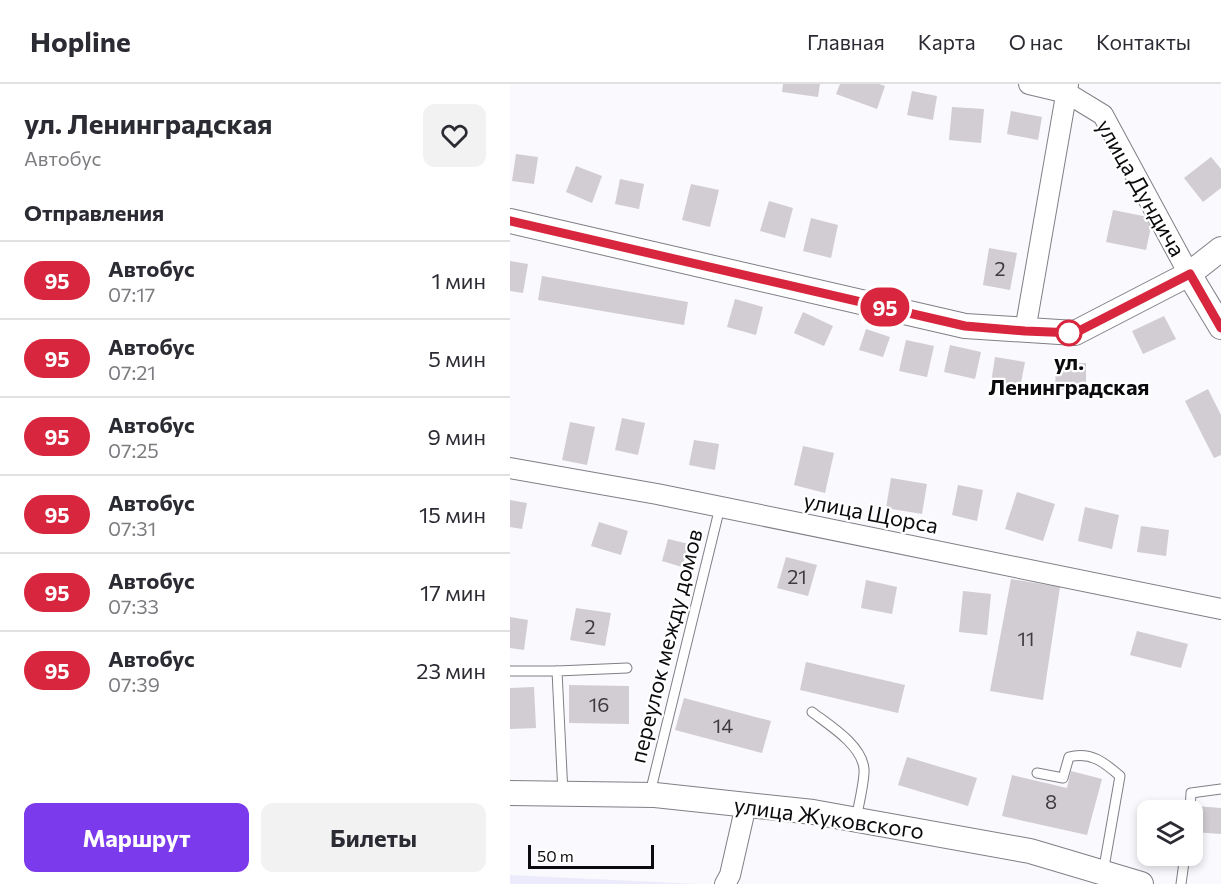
<!DOCTYPE html>
<html lang="ru">
<meta charset="utf-8">
<style>
body{margin:0;font-family:Commissioner,sans-serif;background:#f2f2f3;color:#2b2b33;height:100vh;display:flex;flex-direction:column;font-size:22px;white-space:nowrap}
*{box-sizing:border-box;margin:0}
p{font-size:20px;color:#7c7c81}
.icon{flex:none;width:33px;height:33px;fill:none;stroke:currentColor;stroke-width:2;stroke-linecap:round;stroke-linejoin:round}
.map{position:relative;flex:1;overflow:hidden}
.details{display:flex;flex-direction:column;background:#fff;width:510px}
.details>*{flex:none}
.badge{padding:0 12px;border-radius:20px;font-size:21px;line-height:39px}
.fabs{position:absolute;left:627px;top:716px;display:grid;gap:12px}
.fabs a{display:grid;place-items:center;width:66px;height:66px;border-radius:12px;background:#fff;box-shadow:0 3px 9px #0003;font-size:30px}
.scale{position:absolute;left:18px;bottom:15px;width:126px;box-sizing:border-box;padding-left:6px;border:3px solid #0b0b0e;border-top:0;font-size:16px;line-height:21px;white-space:nowrap;color:#0b0b0e;-webkit-text-stroke:4px #fff;paint-order:stroke}
.map>.badge{position:absolute;translate:-50% -50%;box-shadow:0 0 0 3px #fff}
h2{padding:0 24px;font-size:22px;line-height:54px}
.round{display:grid;place-items:center;flex:none;width:63px;height:63px;border-radius:12px;background:#f2f2f3}
.headline{display:flex;align-items:center;justify-content:space-between;height:102px;padding:0 24px}
h1{font-size:28px;font-weight:700;line-height:45px}
.action{display:flex;gap:12px;margin-top:auto;padding:12px 24px}
.action a{flex:1;height:69px;border-radius:12px;background:#7c3aed;color:#fff;font-size:24px;font-weight:700;line-height:69px;text-align:center}
.action a+a{background:#f2f2f3;color:#2b2b33}
ul{padding:0;list-style:none}
li{display:flex;align-items:center;gap:18px;height:78px;padding:0 24px;border-top:2px solid #e1e1e2}
li div{flex:1}
li b{display:block;font-size:22px}
li em{font-style:normal}
li .badge{min-width:66px;font-weight:700;text-align:center}
header{display:flex;align-items:center;gap:36px;box-sizing:border-box;height:84px;padding:0 30px;background:#fff;border-bottom:2px solid #e1e1e2}
header strong{font-size:28px}
nav{display:flex;gap:33px;margin-inline-start:auto;font-size:21px}
main{display:flex;flex:1;min-height:0}
.map>svg:first-child{display:block}
.built{fill:#ecebfb}
.building{fill:#d2ccd3}
.lines{fill:none;stroke-linecap:round;stroke-linejoin:round}
.service-casing{stroke:#7f7f86;stroke-width:11}
.minor-casing{stroke:#7f7f86;stroke-width:22}
.tertiary-casing{stroke:#7f7f86;stroke-width:26}
.service{stroke:#fff;stroke-width:9}
.minor{stroke:#fff;stroke-width:20}
.tertiary{stroke:#fff;stroke-width:24}
.line-casing{stroke:#fff;stroke-width:14}
.line{stroke:#d7263d;stroke-width:9}
.stop-dot{fill:#fff;stroke:#d7263d;stroke-width:3}
.labels{text-anchor:middle;stroke-width:4.5;stroke-linejoin:round;paint-order:stroke}
.number-label{font-size:20px;fill:#3d3b3f}
.street-label{font-size:22px;fill:#0b0b0e;stroke:#fff}
.stop-label{font-size:22px;font-weight:bold;fill:#0b0b0e;stroke:#fff}
</style>
<header>
<strong>Hopline</strong>
<nav><a>Главная</a><a>Карта</a><a>О нас</a><a>Контакты</a></nav>
</header>
<main>
<section class="details">
<div class="headline"><div><h1>ул. Ленинградская</h1><p>Автобус</p></div><a class="round"><svg class="icon" aria-label="heart" viewBox="0 0 24 24"><path d="M12 20l-8-8c-3-5 5-10 8-4 3-6 11-1 8 4z"/></svg></a></div>
<h2>Отправления</h2>
<ul>
<li><span class="badge" style="background:#d7263d;color:#fff">95</span><div><b>Автобус</b><p>07:17</p></div><em>1 мин</em></li>
<li><span class="badge" style="background:#d7263d;color:#fff">95</span><div><b>Автобус</b><p>07:21</p></div><em>5 мин</em></li>
<li><span class="badge" style="background:#d7263d;color:#fff">95</span><div><b>Автобус</b><p>07:25</p></div><em>9 мин</em></li>
<li><span class="badge" style="background:#d7263d;color:#fff">95</span><div><b>Автобус</b><p>07:31</p></div><em>15 мин</em></li>
<li><span class="badge" style="background:#d7263d;color:#fff">95</span><div><b>Автобус</b><p>07:33</p></div><em>17 мин</em></li>
<li><span class="badge" style="background:#d7263d;color:#fff">95</span><div><b>Автобус</b><p>07:39</p></div><em>23 мин</em></li>
</ul>
<div class="action"><a>Маршрут</a><a>Билеты</a></div>
</section>
<div class="map">
<svg width="711" height="800" viewBox="0 0 711 800">
<rect width="100%" height="100%" fill="#faf9fe"/>
<!-- built -->
<polygon class="built" points="0,791 188,800 0,800"/>
<!-- building -->
<g class="building">
<polygon points="273,0 310,0 308,13 272,8"/>
<polygon points="330,0 369,0 375,2 367,25 326,10"/>
<polygon points="402,7 427,12 423,36 397,31"/>
<polygon points="442,23 474,25 471,59 439,56"/>
<polygon points="501,27 532,33 528,56 497,50"/>
<polygon points="6,70 28,73 24,100 2,97"/>
<polygon points="701,73 711,85 711,104 693,118 674,94"/>
<polygon points="66,82 92,92 82,119 56,108"/>
<polygon points="110,95 134,100 129,125 105,120"/>
<polygon points="181,100 209,106 200,143 172,136"/>
<polygon points="259,117 283,124 275,154 250,147"/>
<polygon points="603,126 643,134 636,166 596,158"/>
<polygon points="301,134 328,141 321,174 293,167"/>
<polygon points="479,164 507,169 500,206 473,201"/>
<polygon points="0,177 18,180 13,209 0,207"/>
<polygon points="32,192 178,218 174,241 28,216"/>
<polygon points="225,215 253,223 246,251 217,243"/>
<polygon points="293,228 323,242 314,262 284,249"/>
<polygon points="654,232 666,255 633,270 622,247"/>
<polygon points="356,245 380,253 373,273 349,266"/>
<polygon points="396,256 424,262 417,293 389,287"/>
<polygon points="440,261 471,268 465,295 434,288"/>
<polygon points="485,273 515,278 509,309 480,305"/>
<polygon points="546,279 576,279 576,306 545,306"/>
<polygon points="698,305 711,331 711,371 704,374 675,317"/>
<polygon points="112,334 135,339 128,371 105,366"/>
<polygon points="60,338 85,343 77,381 52,376"/>
<polygon points="184,356 209,360 205,386 179,381"/>
<polygon points="293,362 324,369 315,409 284,401"/>
<polygon points="381,394 417,400 412,430 376,424"/>
<polygon points="448,401 473,406 467,437 442,431"/>
<polygon points="507,408 545,420 533,457 495,445"/>
<polygon points="0,416 17,419 12,445 0,443"/>
<polygon points="575,423 609,431 602,465 568,457"/>
<polygon points="89,438 118,447 111,471 81,462"/>
<polygon points="631,442 659,446 656,472 627,468"/>
<polygon points="158,455 179,460 172,483 152,477"/>
<polygon points="276,473 307,481 298,512 267,504"/>
<polygon points="501,495 550,503 533,616 480,607"/>
<polygon points="356,496 387,503 382,530 351,524"/>
<polygon points="453,507 481,510 477,551 449,548"/>
<polygon points="66,524 101,529 95,562 60,556"/>
<polygon points="0,533 18,536 14,566 0,564"/>
<polygon points="627,547 678,560 671,584 620,571"/>
<polygon points="296,578 395,601 388,629 290,606"/>
<polygon points="59,601 119,602 119,640 59,639"/>
<polygon points="24,603 26,644 0,645 0,604"/>
<polygon points="174,614 261,637 252,669 165,646"/>
<polygon points="397,673 467,694 458,722 388,701"/>
<polygon points="561,687 592,695 577,751 492,732 502,691 557,704"/>
<polygon points="685,722 711,724 711,750 683,748"/>
</g>
<g class="lines">
<!-- service casing -->
<g class="service-casing">
<g id="service">
<polyline points="0,587 47,587"/>
<path d="M302 628C319 641 352 661 354 685 355 696 348 723 346 736"/>
<path d="M527 689 553 694 559 673C581 667 595 679 610 692L593 789"/>
<polyline points="140,709 210,423"/>
<polyline points="53,710 47,587 117,584"/>
<polyline points="680,726 681,709 711,705"/>
<polyline points="671,800 675,771"/>
</g>
</g>
<!-- minor casing -->
<g class="minor-casing">
<g id="minor">
<polyline points="519,0 557,9 593,31 679,190"/>
<polyline points="515,247 558,0"/>
<polyline points="0,384 147,410 711,525"/>
<polyline points="215,800 220,791 236,721"/>
</g>
</g>
<!-- tertiary casing -->
<g class="tertiary-casing">
<g id="tertiary">
<polyline points="0,137 455,242 565,249 679,190 711,165"/>
<polyline points="679,190 711,243"/>
<polyline points="0,709 145,711 303,728 520,767 631,800"/>
</g>
</g>
<!-- service -->
<use href="#service" class="service"/>
<!-- minor -->
<use href="#minor" class="minor"/>
<!-- tertiary -->
<use href="#tertiary" class="tertiary"/>
</g>
<g class="lines">
<!-- line casing -->
<g class="line-casing">
<polyline id="line" points="0,137 455,242 515,247 565,249 680,190 711,244"/>
</g>
<!-- line -->
<use href="#line" class="line"/>
</g>
<!-- markers -->
<circle class="stop-dot" cx="559" cy="249" r="12"/>
<g class="labels">
<!-- number labels -->
<g class="number-label">
<text x="490" y="192">2</text>
<text x="287" y="500">21</text>
<text x="80" y="550">2</text>
<text x="516" y="562">11</text>
<text x="89" y="628">16</text>
<text x="213" y="649">14</text>
<text x="541" y="725">8</text>
</g>
<!-- street labels -->
<g class="street-label">
<text transform="translate(631 104) rotate(60)" y="8">улица Дундича</text>
<text transform="translate(361 429) rotate(11)" y="8">улица Щорса</text>
<text transform="translate(156 562) rotate(-76)" y="8">переулок между домов</text>
<text transform="translate(319 734) rotate(8)" y="8">улица Жуковского</text>
</g>
<!-- stop labels -->
<g class="stop-label">
<text x="559" y="286">ул.<tspan x="559" dy="25">Ленинградская</tspan></text>
</g>
</g>
</svg>
<div class="fabs">
<a><svg class="icon" aria-label="layers" viewBox="0 0 24 24"><path d="M12 4l9 5-9 5-9-5zM3 14l9 5 9-5"/></svg></a>
</div>
<div class="scale">50 m</div>
<b class="badge" style="left:375px;top:223px;background:#d7263d;color:#fff">95</b>
</div>
</main>
